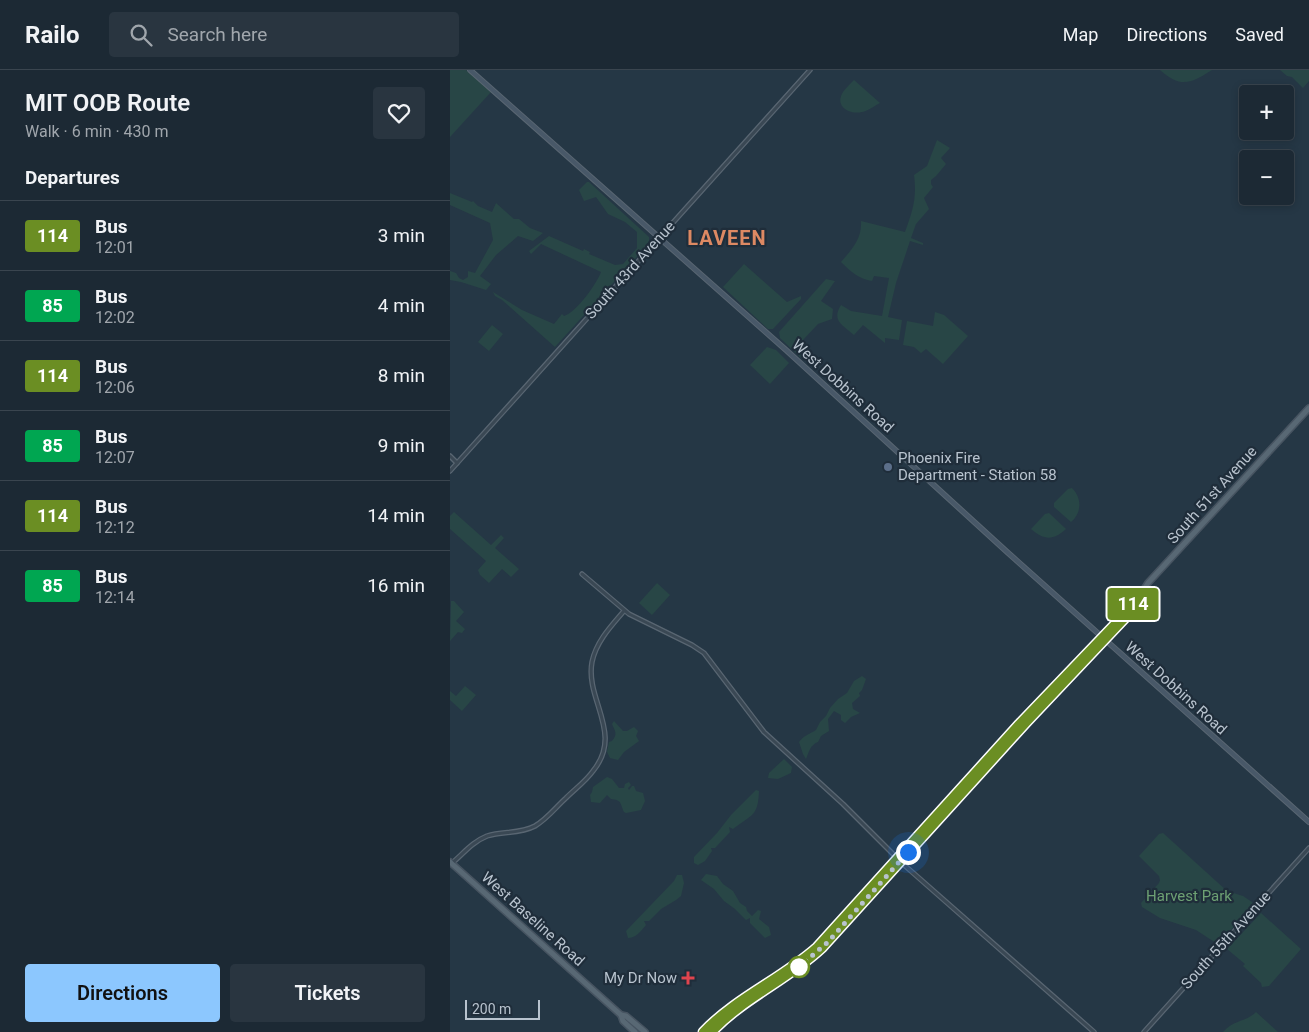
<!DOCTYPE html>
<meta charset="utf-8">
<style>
body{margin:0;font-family:Roboto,sans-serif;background:#293540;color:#f1f3f6;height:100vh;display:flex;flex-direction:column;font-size:19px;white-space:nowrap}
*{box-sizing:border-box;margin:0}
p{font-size:16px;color:#a0a6ac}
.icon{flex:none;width:28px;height:28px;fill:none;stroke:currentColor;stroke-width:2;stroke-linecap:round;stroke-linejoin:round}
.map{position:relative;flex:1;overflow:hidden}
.sheet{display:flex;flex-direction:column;background:#1c2934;width:450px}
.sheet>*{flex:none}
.badge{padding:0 10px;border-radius:4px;font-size:18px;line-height:32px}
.controls{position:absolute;left:789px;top:15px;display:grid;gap:10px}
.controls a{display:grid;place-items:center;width:55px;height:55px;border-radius:5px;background:#1c2934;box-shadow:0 2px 8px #0003,0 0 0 1px #3a454f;font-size:25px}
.scale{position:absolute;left:15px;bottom:12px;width:75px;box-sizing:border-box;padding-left:5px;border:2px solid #b8c3ce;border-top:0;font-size:14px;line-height:18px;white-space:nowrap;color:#b8c3ce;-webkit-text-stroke:4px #1f2d3a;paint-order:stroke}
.you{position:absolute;width:25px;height:25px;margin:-12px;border:4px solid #fff;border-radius:50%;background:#1a73e8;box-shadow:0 0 0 8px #1a73e833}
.map>.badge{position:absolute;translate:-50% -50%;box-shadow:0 0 0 2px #fff}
h2{padding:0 25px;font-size:19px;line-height:45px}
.round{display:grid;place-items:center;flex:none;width:52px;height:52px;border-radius:5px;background:#293540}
.head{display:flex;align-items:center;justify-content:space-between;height:85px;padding:0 25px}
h1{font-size:24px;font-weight:600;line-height:38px}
.action{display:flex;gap:10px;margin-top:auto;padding:10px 25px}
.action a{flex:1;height:58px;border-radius:5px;background:#8cc7fe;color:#111;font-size:20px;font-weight:600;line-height:58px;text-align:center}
.action a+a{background:#293540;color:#f1f3f6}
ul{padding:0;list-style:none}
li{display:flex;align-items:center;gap:15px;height:70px;padding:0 25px;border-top:1px solid #3a454f}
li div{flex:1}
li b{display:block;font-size:19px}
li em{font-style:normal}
li .badge{min-width:55px;font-weight:700;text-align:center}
header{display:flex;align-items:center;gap:30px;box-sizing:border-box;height:70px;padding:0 25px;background:#1c2934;border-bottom:1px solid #3a454f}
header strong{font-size:24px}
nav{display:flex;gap:28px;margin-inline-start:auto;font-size:18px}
.search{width:350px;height:45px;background:#293540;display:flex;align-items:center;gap:12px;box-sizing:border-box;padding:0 18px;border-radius:5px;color:#a0a6ac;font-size:19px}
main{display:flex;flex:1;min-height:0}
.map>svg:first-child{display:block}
.green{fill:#284646}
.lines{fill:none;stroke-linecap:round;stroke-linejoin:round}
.tertiary-casing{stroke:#596672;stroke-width:5.5}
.secondary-casing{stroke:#596672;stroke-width:6}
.primary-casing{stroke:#475461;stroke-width:8}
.tertiary{stroke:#3a4854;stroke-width:3}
.secondary{stroke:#485868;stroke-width:4}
.primary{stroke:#586874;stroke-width:5}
.line-casing{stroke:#fff;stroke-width:11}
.line{stroke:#6b8e23;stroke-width:8}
.walk{stroke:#b8c3ce;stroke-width:5;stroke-dasharray:0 9}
.service-dot{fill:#5c6f8a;stroke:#1f2d3a;stroke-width:2}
.stop-dot{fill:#fff;stroke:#6b8e23;stroke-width:2.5}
.health-dot{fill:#e0444e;stroke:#1f2d3a;stroke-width:2}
.labels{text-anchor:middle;stroke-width:4.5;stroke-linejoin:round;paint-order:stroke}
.street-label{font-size:15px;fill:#b8c3ce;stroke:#1f2d3a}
.poi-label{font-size:15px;fill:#b8c3ce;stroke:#1f2d3a;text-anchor:start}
.park-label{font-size:15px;fill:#6da073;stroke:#1f2d3a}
.district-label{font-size:20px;font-weight:bold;letter-spacing:1px;fill:#dd8963;stroke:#1f2d3a}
</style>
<header>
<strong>Railo</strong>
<div class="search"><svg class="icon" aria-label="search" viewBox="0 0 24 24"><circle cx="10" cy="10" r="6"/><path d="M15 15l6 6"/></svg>Search here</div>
<nav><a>Map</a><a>Directions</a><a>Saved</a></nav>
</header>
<main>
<section class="sheet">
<div class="head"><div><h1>MIT OOB Route</h1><p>Walk · 6 min · 430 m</p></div><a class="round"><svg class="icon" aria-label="heart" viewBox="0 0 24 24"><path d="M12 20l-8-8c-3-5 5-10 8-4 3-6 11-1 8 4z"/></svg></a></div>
<h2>Departures</h2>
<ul>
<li><span class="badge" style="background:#6b8e23;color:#fff">114</span><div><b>Bus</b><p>12:01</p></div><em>3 min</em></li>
<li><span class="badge" style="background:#00a651;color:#fff">85</span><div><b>Bus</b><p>12:02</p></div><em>4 min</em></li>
<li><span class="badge" style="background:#6b8e23;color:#fff">114</span><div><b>Bus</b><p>12:06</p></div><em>8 min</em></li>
<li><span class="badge" style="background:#00a651;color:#fff">85</span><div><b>Bus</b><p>12:07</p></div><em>9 min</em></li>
<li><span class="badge" style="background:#6b8e23;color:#fff">114</span><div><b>Bus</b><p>12:12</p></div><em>14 min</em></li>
<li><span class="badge" style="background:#00a651;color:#fff">85</span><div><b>Bus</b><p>12:14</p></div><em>16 min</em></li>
</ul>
<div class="action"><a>Directions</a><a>Tickets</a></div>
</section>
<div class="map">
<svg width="859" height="962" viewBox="0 0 859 962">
<rect width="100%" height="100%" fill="#253745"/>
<!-- green -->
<g class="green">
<polygon points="0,0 16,0 41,22 0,67"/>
<path d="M710 0H762C741 13 731 19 710 0Z"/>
<polygon points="830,0 859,0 859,11 853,18 842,7 837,6"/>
<path d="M404 10 430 33C424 36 418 41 412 42 399 45 384 36 393 22 396 18 400 14 404 10Z"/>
<path d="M487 70 500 78 491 88 496 94 486 106 481 110V114L483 117 474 128 479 139 466 154 461 168 473 173V175L460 171 446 213 438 247 452 250 449 270 435 268V273L413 255 404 265C393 255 381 251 391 235L401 241 432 246 439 208 424 206 422 211C409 209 400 201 391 192 402 179 412 169 411 151L455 162C463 140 467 128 464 105L477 96Z"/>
<path d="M137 112H139L199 167V171L192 181 105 277 52 230 45 226 43 222 72 240 104 254 112 244 114 246C127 242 147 213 151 202L91 174 81 184 79 181 99 166 133 181 134 179 140 182 139 184 165 195 173 194 187 178V162L175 152 158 144 146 127 134 131 129 120Z"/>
<polygon points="0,123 22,132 23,131 28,136 42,142 46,133 64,149 69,149 80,158 93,163 83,171 68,166 46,185 30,206 41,214 36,220 11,212 0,210 0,201 6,203 9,208 13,210 18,207 18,201 25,203 43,170 40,153 0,135"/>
<polygon points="294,194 337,232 351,226 351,229 323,259 318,259 273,217"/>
<polygon points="376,209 385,211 371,231 383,239 382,249 368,254 352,271 356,284 350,287 330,268 329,262"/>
<polygon points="485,242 494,245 518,266 493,294 476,279 471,283 464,277 453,275 457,251 483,256"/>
<polygon points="42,255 53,264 39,281 28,272"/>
<polygon points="317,277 326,280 339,293 320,314 300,295"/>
<path d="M622 418C632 428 632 443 621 452L604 437V433L618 419Z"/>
<polygon points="4,442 41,475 51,465 54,468 45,478 69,499 61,507 52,499 39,513 30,505 28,500 36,491 0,459 0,446"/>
<path d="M599 443 616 459C603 471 594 470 581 459L595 444Z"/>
<polygon points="207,513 220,525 202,545 189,533"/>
<polygon points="1,531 4,531 14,542 6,551 15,559 12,563 8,562 0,571"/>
<path d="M412 606 416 609 412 620 409 623 410 626 402 633 403 639 410 643 401 647 395 653 391 650V645L384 641 378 649 379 661 371 666 368 672C360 675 359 682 356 689L353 684 349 672C354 665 360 664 366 660L370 652 376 646 380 638 388 629 397 623 404 611Z"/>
<polygon points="15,616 26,625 12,641 0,630 0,621 6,626"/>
<path d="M164 651 173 661H177L184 657 188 661 186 666 189 671 174 682 168 690 160 688 157 682 159 672 162 671C168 664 165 661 162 654Z"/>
<polygon points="334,689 342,697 341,703 328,709 318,708 319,703"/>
<path d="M157 707 162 709 169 718H174L175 714 179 712 181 715 178 718 179 720 182 716H184L186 721 193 723 195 731 191 740 176 743 174 742C170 733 172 730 161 729L157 725 150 733 141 732 140 725 142 722 143 717Z"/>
<path d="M306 720 309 721C308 747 302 744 283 759L279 757 280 762 265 778H261L262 781 255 791 248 795 244 793V787L267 763 281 745Z"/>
<polygon points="713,763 777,821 793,826 802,832 803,836 769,873 766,873 746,860 710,848 692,837 691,833 709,813 710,810 709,806 689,786 709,764"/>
<polygon points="256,804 267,806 273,814 283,821 290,833 296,837 297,841 302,846 308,840 311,841 309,849 319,857 321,865 315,868 300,853 300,848 296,850 285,839 274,831 264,819 251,810"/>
<path d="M227 805H232L234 813 231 826 226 830 211 839 199 851H194L196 855C191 861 186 868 178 868L176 861 224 811Z"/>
<polygon points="811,843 851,879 819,916 812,917 811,913 793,896 795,894 777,879"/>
<path d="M806 942 828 962H773C784 949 795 953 806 942Z"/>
</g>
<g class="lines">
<!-- tertiary casing -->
<g class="tertiary-casing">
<g id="tertiary">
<polyline points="0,386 7,393"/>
<polyline points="0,401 360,0"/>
<polyline points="132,504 179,544 242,575 254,583 314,662 393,734 453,794 644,962"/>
<path d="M1 794C13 784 22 772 37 766 53 761 70 764 85 756 97 749 106 737 116 728 125 719 136 711 143 701 174 663 135 630 142 592 146 572 161 556 174 541"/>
<polyline points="694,962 859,778"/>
</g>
</g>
<!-- secondary casing -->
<g class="secondary-casing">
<polyline id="secondary" points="20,0 336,280 556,481 859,752"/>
</g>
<!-- primary casing -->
<g class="primary-casing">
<g id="primary">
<polyline points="0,792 171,945 173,951 185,962"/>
<polyline points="171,945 176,946 195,962"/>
<path d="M253 962C288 925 337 907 372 871L569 654 686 532 698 513 859 338"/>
<path d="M262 962C294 927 339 910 372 877L588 639 681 542 686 532"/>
</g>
</g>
<!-- tertiary -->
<use href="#tertiary" class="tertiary"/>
<!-- secondary -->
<use href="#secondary" class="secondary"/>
<!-- primary -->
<use href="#primary" class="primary"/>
</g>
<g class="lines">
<!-- line casing -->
<g class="line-casing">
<path id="line" d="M253 962C286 927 331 909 367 877L569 654 686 532 681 542 577 652 372 878C338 910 294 928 262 962"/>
</g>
<!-- line -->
<use href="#line" class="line"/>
<!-- walk -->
<polyline class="walk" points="349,897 378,872 458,782"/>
</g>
<!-- markers -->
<circle class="service-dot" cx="438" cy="397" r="5"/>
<circle class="stop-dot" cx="349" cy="897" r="10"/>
<path class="health-dot" d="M235.5 900.5h5v5h5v5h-5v5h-5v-5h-5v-5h5z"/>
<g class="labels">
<!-- street labels -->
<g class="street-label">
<text transform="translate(180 200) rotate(-48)" y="5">South 43rd Avenue</text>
<text transform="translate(393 316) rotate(42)" y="5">West Dobbins Road</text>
<text transform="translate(762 425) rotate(-48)" y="5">South 51st Avenue</text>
<text transform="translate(726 618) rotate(42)" y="5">West Dobbins Road</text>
<text transform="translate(83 849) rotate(42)" y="5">West Baseline Road</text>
<text transform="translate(776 870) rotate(-48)" y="5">South 55th Avenue</text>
</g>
<!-- poi labels -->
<g class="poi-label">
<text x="448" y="393">Phoenix Fire<tspan x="448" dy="17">Department - Station 58</tspan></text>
<text x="227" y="913" text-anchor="end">My Dr Now</text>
</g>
<!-- park labels -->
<g class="park-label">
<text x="739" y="831">Harvest Park</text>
</g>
<!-- district labels -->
<g class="district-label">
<text x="277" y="175">LAVEEN</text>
</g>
</g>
</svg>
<div class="controls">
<a>+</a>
<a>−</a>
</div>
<div class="scale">200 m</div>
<div class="you" style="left:458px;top:782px"></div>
<b class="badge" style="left:683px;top:534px;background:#6b8e23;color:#fff">114</b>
</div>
</main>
